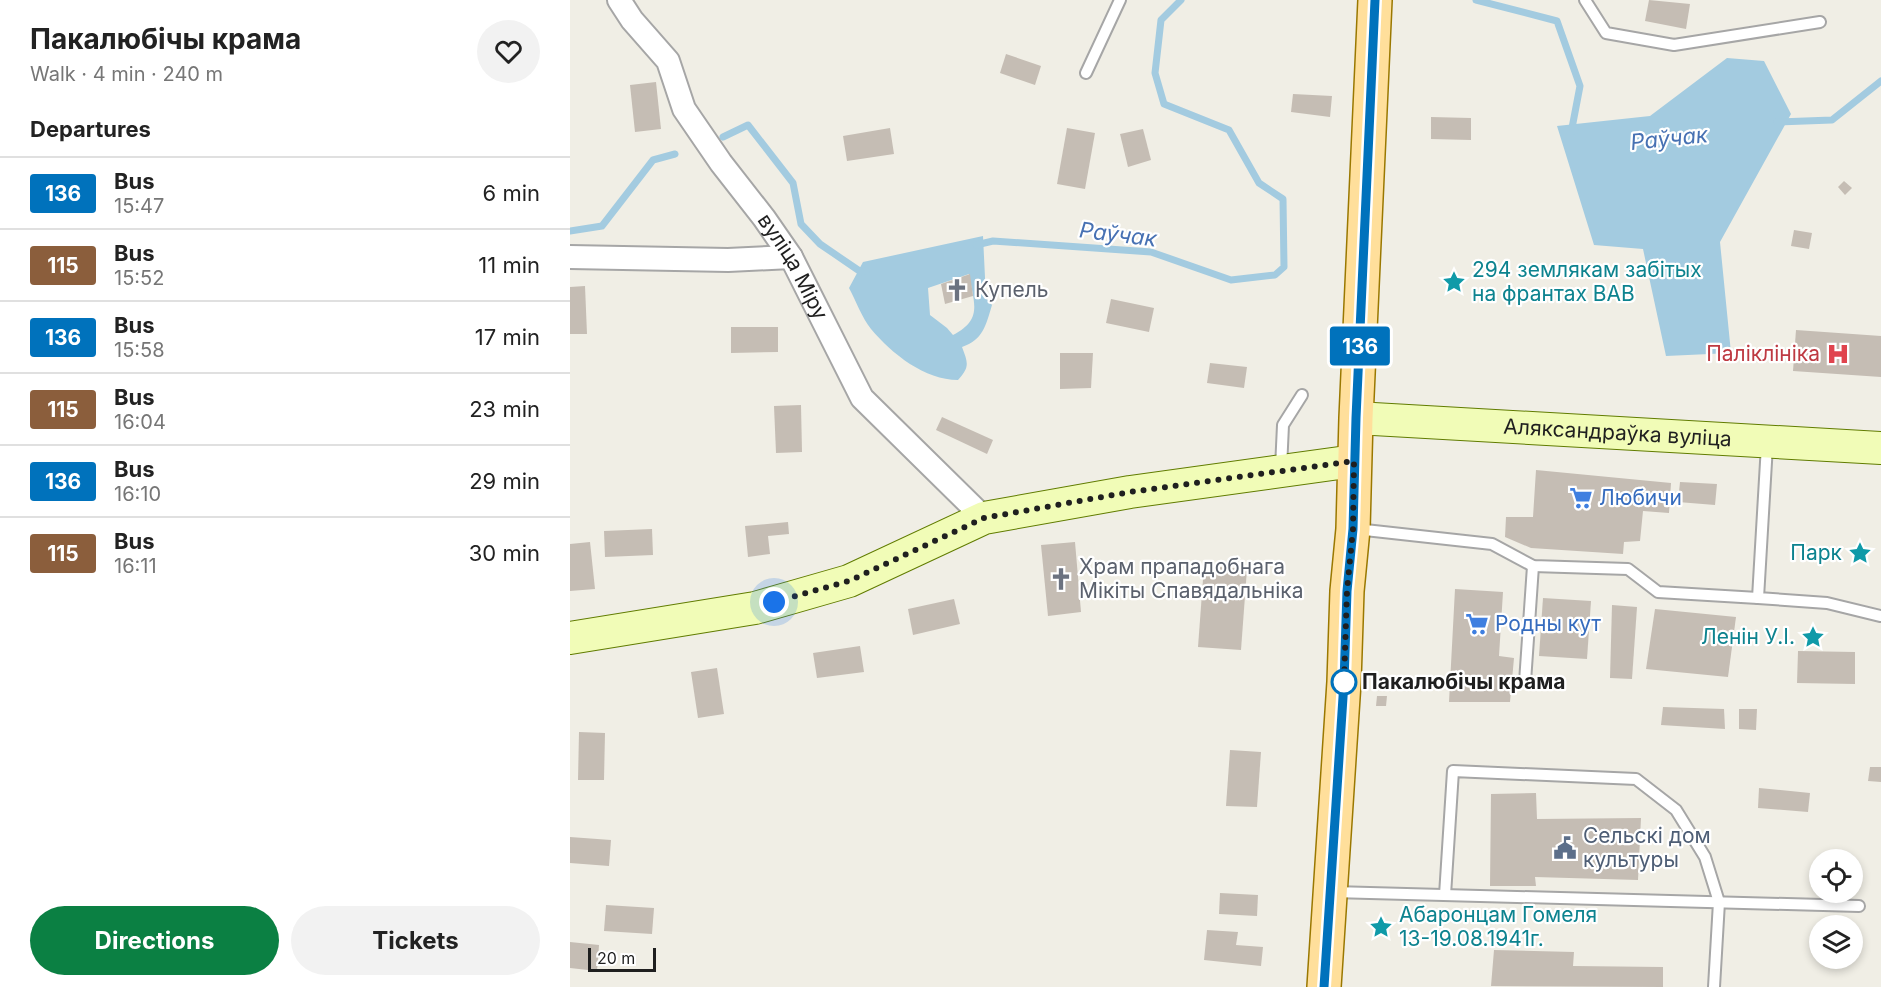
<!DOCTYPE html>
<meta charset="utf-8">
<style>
body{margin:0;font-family:Inter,sans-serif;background:#f2f2f2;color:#222;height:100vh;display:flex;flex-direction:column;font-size:22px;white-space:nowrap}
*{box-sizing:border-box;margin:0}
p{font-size:20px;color:#767676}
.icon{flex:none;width:33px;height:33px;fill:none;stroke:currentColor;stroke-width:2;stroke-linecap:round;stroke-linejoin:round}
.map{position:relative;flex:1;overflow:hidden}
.sheet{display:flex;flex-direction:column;background:#fff;width:570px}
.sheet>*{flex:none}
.badge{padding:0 12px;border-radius:4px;font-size:21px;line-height:39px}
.controls{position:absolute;left:1239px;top:849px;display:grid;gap:12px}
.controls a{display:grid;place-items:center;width:54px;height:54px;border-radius:50%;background:#fff;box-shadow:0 3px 9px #0003;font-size:30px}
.scale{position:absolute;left:18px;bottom:15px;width:68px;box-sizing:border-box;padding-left:6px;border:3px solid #1f1f1f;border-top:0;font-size:16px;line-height:21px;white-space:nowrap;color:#1f1f1f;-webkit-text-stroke:4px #fff;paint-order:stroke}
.you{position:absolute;width:30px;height:30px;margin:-15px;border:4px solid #fff;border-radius:50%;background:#1a73e8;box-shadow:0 0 0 9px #1a73e833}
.map>.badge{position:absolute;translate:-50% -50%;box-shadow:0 0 0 3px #fff}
h2{padding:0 30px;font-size:22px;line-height:54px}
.round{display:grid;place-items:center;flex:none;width:63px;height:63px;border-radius:32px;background:#f2f2f2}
.head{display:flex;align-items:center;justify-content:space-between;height:102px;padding:0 30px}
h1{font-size:28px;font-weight:700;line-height:45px}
.button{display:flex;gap:12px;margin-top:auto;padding:12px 30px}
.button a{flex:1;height:69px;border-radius:36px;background:#0b8043;color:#fff;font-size:24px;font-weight:700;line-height:69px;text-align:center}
.button a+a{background:#f2f2f2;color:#222}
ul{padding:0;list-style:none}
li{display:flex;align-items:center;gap:18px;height:72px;padding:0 30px;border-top:2px solid #e0e0e0}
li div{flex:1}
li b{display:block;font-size:22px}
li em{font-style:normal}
li .badge{min-width:66px;font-weight:700;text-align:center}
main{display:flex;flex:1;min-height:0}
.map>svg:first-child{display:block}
.water{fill:#a3cbe0;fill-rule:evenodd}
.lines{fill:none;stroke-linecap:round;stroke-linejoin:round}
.stream{stroke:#a3cbe0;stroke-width:7}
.building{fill:#c5bdb4}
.lane-casing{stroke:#a6a6a6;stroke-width:14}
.street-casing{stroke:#a6a6a6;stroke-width:26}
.secondary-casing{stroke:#617c00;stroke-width:34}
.primary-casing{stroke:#9a7800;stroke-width:36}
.lane{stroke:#fff;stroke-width:10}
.street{stroke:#fff;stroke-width:22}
.secondary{stroke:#f1fcb7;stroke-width:32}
.primary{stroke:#ffdf9b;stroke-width:33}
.line-casing{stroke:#fff;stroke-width:14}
.line{stroke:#0072bc;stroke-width:9}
.walk{stroke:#1f1f1f;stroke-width:6;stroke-dasharray:0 10.8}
.stop-dot{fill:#fff;stroke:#0072bc;stroke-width:3}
.labels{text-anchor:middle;stroke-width:4.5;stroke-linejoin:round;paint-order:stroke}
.street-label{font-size:21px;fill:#1f1f1f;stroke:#fff}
.culture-label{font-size:21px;fill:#0d838f;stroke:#fff;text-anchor:start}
.worship-label{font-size:21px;fill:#5b616d;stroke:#fff;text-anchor:start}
.health-label{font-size:21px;fill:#be3a42;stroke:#fff;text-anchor:end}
.shop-label{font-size:21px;fill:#366cbe;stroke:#fff;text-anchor:start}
.stop-label{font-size:21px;font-weight:bold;fill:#1f1f1f;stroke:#fff;text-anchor:start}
.service-label{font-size:21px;fill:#4e5e75;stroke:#fff;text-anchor:start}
.water-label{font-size:22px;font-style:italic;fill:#4771b3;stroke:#fff}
</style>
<main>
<section class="sheet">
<div class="head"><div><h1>Пакалюбічы крама</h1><p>Walk · 4 min · 240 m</p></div><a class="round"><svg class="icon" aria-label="heart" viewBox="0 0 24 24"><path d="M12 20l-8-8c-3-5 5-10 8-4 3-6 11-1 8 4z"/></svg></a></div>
<h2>Departures</h2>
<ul>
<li><span class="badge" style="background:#0072bc;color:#fff">136</span><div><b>Bus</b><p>15:47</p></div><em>6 min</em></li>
<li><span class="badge" style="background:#8b5e3c;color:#fff">115</span><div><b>Bus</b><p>15:52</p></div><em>11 min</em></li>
<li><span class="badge" style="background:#0072bc;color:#fff">136</span><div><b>Bus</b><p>15:58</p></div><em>17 min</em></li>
<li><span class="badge" style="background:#8b5e3c;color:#fff">115</span><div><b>Bus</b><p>16:04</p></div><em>23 min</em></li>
<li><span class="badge" style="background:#0072bc;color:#fff">136</span><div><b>Bus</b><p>16:10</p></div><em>29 min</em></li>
<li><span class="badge" style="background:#8b5e3c;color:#fff">115</span><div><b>Bus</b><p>16:11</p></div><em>30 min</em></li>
</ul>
<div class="button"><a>Directions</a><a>Tickets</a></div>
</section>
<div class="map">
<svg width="1311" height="987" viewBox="0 0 1311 987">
<rect width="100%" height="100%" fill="#f0eee5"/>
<!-- water -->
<g class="water">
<polygon points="1157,58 1194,61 1221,114 1150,242 1161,353 1096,356 1073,249 1024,245 987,126 1080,116"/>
<path d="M413 236 416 298 422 305C416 325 413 340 392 347 398 363 400 367 388 380 355 380 322 354 301 329 292 318 286 301 279 288L293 262ZM399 274C404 304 413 319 383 335L377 328 360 315 358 288Z"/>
</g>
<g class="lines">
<!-- stream -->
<g class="stream">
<polyline points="906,0 987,21 1010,86 1002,128 1005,131"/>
<polyline points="1207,122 1262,120 1311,81"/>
<polyline points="153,137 178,125 223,183 231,224 250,244 291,272 296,271"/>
<polyline points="0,231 32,226 83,160 105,154"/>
<polyline points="406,245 423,241 581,252 661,280 705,275 714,267 713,199 689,183 659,130 594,104 585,73 591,20 611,0"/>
</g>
</g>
<!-- building -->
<g class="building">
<polygon points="1079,0 1120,4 1116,29 1075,21"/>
<polygon points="436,54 471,66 465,85 430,73"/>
<polygon points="86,82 91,129 65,132 60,85"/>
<polygon points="723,94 762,96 760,117 721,112"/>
<polygon points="861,117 901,118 901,140 861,139"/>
<polygon points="320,128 324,154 277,161 273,136"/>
<polygon points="497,128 525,133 515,189 487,184"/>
<polygon points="573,129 581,160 558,167 550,134"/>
<polygon points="1274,181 1282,188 1275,195 1268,187"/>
<polygon points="1224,230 1242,233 1239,249 1221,246"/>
<polygon points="400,274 403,296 375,304 371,284"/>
<polygon points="15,286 17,334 0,334 0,287"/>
<polygon points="541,299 584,308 579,332 536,323"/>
<polygon points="161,327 208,327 208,352 161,353"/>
<polygon points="1226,330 1311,336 1311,377 1223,371"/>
<polygon points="490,353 523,353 521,388 490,389"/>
<polygon points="640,363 677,367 674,388 637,383"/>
<polygon points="231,405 232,452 206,453 204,406"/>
<polygon points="372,417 423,440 417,454 366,430"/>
<polygon points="966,470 1101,483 1099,513 1073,511 1070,541 1054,542 1053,554 961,548 935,537 936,517 963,517"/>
<polygon points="1110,482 1147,484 1145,505 1108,502"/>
<polygon points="218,522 219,534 198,536 200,554 178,557 175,526"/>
<polygon points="82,529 83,555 35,557 34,531"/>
<polygon points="20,542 25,589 0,591 0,544"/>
<polygon points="505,542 511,612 478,616 471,545"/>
<polygon points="634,566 677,569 671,650 628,647"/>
<polygon points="885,589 933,592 929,656 944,658 940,702 879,702"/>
<polygon points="973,598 1021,601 1017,659 969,656"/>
<polygon points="384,599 390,624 343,635 338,609"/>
<polygon points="1042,605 1067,607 1062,679 1040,678"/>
<polygon points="1085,609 1166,617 1158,677 1076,669"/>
<polygon points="290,646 294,672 247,678 243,653"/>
<polygon points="1228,651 1285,652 1285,684 1227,683"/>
<polygon points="147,668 154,714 128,718 121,672"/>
<polygon points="807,696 817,696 816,706 806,706"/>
<polygon points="1093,707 1154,709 1155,729 1091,725"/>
<polygon points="1169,709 1187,709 1186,730 1169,729"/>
<polygon points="9,732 35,733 34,780 8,780"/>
<polygon points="660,750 691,752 687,807 656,806"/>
<polygon points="1300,767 1311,767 1311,782 1298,781"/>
<polygon points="1189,788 1240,793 1238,812 1188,808"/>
<polygon points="966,793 967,819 1071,818 1068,880 965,877 966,886 920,886 921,794"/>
<polygon points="0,837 41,840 39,866 0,863"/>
<polygon points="650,893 688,895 687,916 649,914"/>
<polygon points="36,905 84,908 82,934 34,931"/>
<polygon points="637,930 668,932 666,945 693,947 691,966 634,960"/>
<polygon points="0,942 29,945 27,971 0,968"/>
<polygon points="924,950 1004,952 1003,966 1093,967 1093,987 921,986"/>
</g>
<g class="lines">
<!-- lane casing -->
<g class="lane-casing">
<g id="lane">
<polyline points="1015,0 1036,33 1104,45 1250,22"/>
<polyline points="516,73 550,0"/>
<polyline points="1197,445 1188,598 1257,603 1310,616"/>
<polyline points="711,468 713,425 732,395"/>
<polyline points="786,529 922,544 963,566 1058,569 1088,592 1188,598"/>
<polyline points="955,682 963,566"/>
<polyline points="763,892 1289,906"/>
<polyline points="875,895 883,771 1066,779 1106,810 1135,857 1149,902 1144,987"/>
</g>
</g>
<!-- street casing -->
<g class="street-casing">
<g id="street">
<path id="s1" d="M49 0 62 20 98 61 114 109 151 163 194 218 221 257 292 398 414 518"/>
<polyline points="0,257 158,260 221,257"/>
</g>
</g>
<!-- secondary casing -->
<g class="secondary-casing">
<g id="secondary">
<path id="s2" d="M786 418 1311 448"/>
<polyline points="0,638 185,608 279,581 414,518 560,492 784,461"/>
</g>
</g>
<!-- primary casing -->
<g class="primary-casing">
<polyline id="primary" points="754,987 774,682 777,591 783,529 786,418 805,0"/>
</g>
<!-- lane -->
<use href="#lane" class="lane"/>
<!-- street -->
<use href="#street" class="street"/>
<!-- secondary -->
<use href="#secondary" class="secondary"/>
<!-- primary -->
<use href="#primary" class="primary"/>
</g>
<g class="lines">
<!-- line casing -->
<g class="line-casing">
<polyline id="line" points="754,987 774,682 777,591 783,529 786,418 805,0"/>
</g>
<!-- line -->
<use href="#line" class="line"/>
<!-- walk -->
<polyline class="walk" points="204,602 279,581 414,518 560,492 784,461 783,529 777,591 774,682"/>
</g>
<!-- icons -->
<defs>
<g id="sight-bare" transform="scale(1.8)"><path d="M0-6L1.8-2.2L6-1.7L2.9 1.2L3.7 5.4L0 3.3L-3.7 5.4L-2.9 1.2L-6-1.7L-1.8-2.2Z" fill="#0f9aa8" stroke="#fff" stroke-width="2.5" paint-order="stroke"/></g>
<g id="church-bare" transform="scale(1.8)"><path d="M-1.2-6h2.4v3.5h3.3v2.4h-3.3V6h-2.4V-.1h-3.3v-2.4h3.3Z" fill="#6b7280" stroke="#fff" stroke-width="2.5" paint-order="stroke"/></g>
<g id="hospital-bare" transform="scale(1.8)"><path d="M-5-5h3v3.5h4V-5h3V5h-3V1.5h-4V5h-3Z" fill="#e0444e" stroke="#fff" stroke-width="2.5" paint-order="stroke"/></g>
<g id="supermarket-bare" transform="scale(1.8)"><path d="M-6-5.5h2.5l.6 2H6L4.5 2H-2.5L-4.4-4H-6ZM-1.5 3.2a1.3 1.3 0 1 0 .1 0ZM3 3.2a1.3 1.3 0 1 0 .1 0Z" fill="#3f7fe0" stroke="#fff" stroke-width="2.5" paint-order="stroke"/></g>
<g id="civic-bare" transform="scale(1.8)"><path d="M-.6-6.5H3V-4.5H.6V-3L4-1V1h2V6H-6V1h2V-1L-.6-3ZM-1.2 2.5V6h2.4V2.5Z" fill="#5c6f8a" stroke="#fff" stroke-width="2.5" paint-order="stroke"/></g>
</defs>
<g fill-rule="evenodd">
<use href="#sight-bare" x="884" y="282"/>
<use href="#church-bare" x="387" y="290"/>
<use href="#hospital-bare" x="1268" y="354"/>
<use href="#supermarket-bare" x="1011" y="498"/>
<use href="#sight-bare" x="1290" y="553"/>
<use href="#church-bare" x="491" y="579"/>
<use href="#supermarket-bare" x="907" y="624"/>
<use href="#sight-bare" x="1243" y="637"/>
<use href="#civic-bare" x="995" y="848"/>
<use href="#sight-bare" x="811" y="927"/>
</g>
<!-- markers -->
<circle class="stop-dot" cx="774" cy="682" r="12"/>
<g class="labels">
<!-- street labels -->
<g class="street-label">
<text dy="7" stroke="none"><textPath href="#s1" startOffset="321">вуліца Міру</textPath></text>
<text dy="7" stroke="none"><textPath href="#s2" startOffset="262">Аляксандраўка вуліца</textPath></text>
</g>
<!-- culture labels -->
<g class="culture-label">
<text x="902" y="277">294 землякам забітых<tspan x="902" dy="24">на франтах ВАВ</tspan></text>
<text x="1272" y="560" text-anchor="end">Парк</text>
<text x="1225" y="644" text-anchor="end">Ленін У.І.</text>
<text x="829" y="922">Абаронцам Гомеля<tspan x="829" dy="24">13-19.08.1941г.</tspan></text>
</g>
<!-- worship labels -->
<g class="worship-label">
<text x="405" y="297">Купель</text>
<text x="509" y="574">Храм прападобнага<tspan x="509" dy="24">Мікіты Спавядальніка</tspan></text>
</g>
<!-- health labels -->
<g class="health-label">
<text x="1250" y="361">Паліклініка</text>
</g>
<!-- shop labels -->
<g class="shop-label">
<text x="1029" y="505">Любичи</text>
<text x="925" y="631">Родны кут</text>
</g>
<!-- stop labels -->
<g class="stop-label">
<text x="792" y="689">Пакалюбічы крама</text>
</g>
<!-- service labels -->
<g class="service-label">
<text x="1013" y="843">Сельскі дом<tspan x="1013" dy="24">культуры</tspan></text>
</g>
<!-- water labels -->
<g class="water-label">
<text transform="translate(1099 138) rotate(-6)" y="8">Раўчак</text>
<text transform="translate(548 234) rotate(7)" y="8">Раўчак</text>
</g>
</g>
</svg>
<div class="controls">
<a><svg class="icon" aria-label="locate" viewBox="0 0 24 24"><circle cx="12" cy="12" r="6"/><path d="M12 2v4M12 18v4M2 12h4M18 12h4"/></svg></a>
<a><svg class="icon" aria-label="layers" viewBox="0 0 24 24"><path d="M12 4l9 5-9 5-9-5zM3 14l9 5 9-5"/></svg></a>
</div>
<div class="scale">20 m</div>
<div class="you" style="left:204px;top:602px"></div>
<b class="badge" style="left:790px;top:346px;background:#0072bc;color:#fff">136</b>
</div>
</main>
